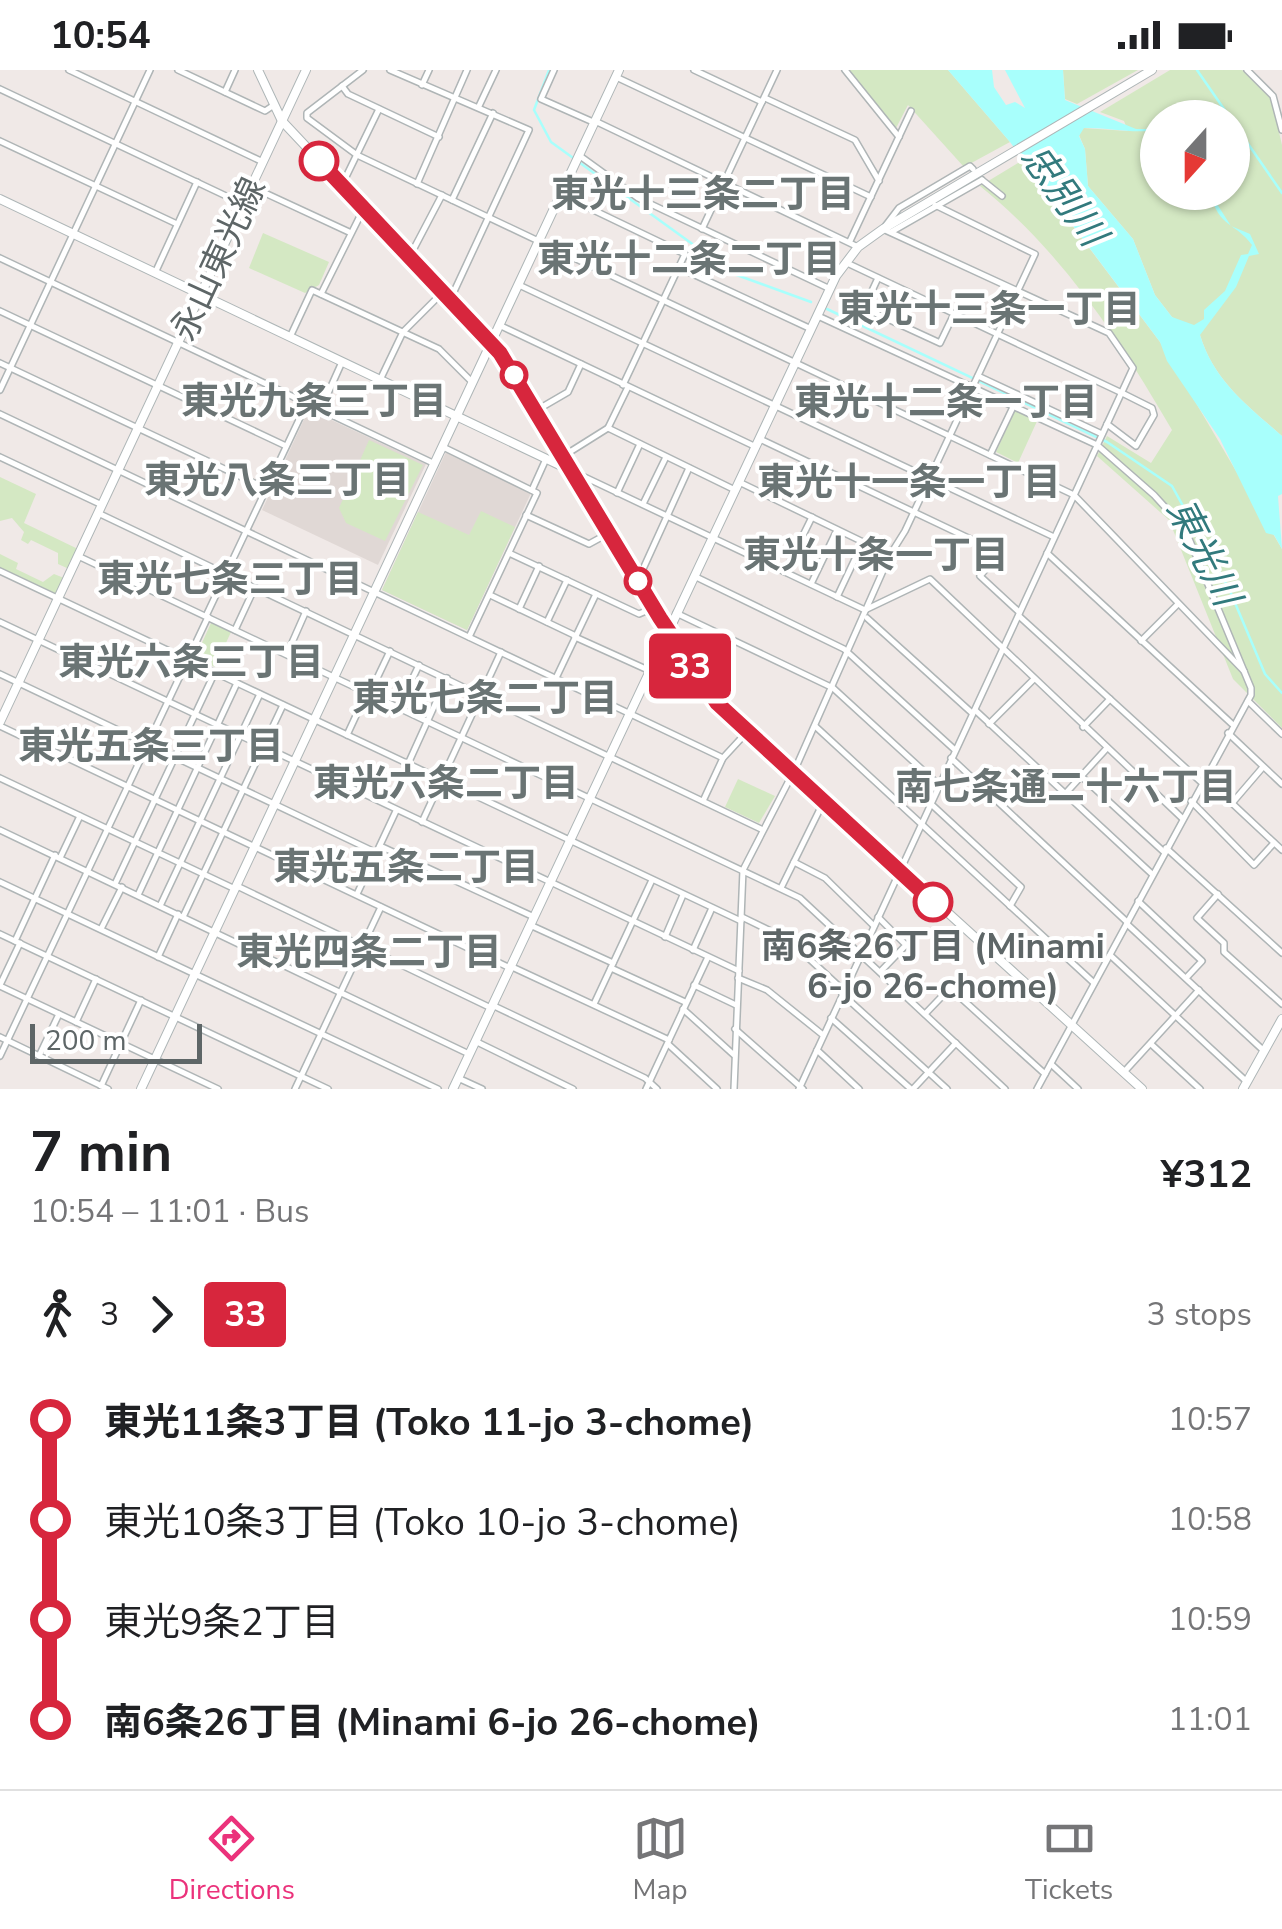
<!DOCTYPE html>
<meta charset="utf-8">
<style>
body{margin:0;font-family:"Nunito Sans","Noto Sans JP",sans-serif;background:#f6f6f6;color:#202124;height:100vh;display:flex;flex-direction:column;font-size:38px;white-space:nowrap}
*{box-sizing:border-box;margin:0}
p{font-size:32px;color:#757577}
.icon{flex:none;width:55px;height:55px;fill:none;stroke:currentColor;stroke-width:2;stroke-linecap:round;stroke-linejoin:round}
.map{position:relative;height:1019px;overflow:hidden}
.drawer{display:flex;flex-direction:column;background:#fff;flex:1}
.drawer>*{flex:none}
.badge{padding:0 20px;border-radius:8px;font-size:35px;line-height:65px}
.needle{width:65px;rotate:201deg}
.controls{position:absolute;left:1140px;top:30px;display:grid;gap:20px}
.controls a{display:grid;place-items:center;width:110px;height:110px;border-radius:50%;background:#fff;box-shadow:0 2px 8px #0004;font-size:50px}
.scale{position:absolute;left:30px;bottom:25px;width:172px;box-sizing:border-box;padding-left:10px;border:5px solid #5e6667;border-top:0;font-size:28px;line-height:35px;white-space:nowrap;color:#5e6667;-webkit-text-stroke:8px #fff;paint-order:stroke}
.map>.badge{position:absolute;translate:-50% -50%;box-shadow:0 0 0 5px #fff}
.legs{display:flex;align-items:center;gap:15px;height:110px;padding:0 30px;font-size:32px}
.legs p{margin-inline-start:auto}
.overview{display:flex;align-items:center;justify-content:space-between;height:170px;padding:0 30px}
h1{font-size:55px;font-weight:700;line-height:75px}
ul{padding:0 30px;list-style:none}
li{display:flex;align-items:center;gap:35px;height:100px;font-size:38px}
li i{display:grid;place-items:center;width:15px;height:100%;margin:0 12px;background:currentColor}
li i::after{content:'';width:25px;height:25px;margin:-12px;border:8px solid;border-radius:50%;background:#fff}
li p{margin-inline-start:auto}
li:first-child i{background:linear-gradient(#0000 50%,currentColor 0)}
li:last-child i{background:linear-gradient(currentColor 50%,#0000 0)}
.status{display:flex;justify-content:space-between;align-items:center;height:70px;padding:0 50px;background:#fff;direction:ltr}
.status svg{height:28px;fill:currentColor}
.tabs{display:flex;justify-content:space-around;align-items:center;height:140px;border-top:2px solid #e0e0e0;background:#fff;font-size:28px;color:#757577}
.tabs a{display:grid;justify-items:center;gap:5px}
.tabs .on{color:#eb327b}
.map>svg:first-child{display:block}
.education{fill:#e0d8d5}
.green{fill:#d4e8c3;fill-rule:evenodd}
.water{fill:#a8fffc}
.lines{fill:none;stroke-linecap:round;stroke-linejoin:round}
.stream{stroke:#a8fffc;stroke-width:2.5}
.street-casing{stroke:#afb5b6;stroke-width:8}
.secondary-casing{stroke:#aeb6b7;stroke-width:10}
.street{stroke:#fff;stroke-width:5}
.secondary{stroke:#fff;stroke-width:8}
.line-1-casing{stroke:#fff;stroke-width:22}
.line-1{stroke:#d7263d;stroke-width:15}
.stop-1-dot{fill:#fff;stroke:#d7263d;stroke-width:5}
.labels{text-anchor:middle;stroke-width:8;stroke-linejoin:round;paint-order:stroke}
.street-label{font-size:35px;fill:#5e6667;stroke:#fff}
.stop-label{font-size:35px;font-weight:bold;fill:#5e6667;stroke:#fff}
.neighbourhood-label{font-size:38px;font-weight:bold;fill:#6a7474;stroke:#fff}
.water-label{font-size:38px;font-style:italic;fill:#327a7d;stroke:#fff}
</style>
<div class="status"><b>10:54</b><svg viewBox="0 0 49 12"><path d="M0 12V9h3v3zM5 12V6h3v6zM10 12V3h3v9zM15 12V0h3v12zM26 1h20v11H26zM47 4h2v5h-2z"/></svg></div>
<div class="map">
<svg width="1282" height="1019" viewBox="0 0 1282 1019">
<rect width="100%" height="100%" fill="#f0e9e7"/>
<!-- education -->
<g class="education">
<polygon points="312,341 426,394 378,495 262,440 307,343"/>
<polygon points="446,382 531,423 467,560 382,520"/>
</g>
<!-- green -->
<g class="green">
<polygon points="849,0 948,0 1010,72 964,97 908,35 896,58"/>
<polygon points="1063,0 1138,0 1077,34 1065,29"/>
<path d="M1170 0H1242L1271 28 1282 75V366C1248 336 1214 311 1200 265L1172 247 1155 225 1133 169 1088 116 1085 79 1079 65 1083 58 1128 61 1124 51 1100 42ZM1158 48H1232V122H1158Z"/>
<path d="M1023 90 1160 272 1282 479V658L1233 609 1169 450 1097 386 1107 366 1151 393 1172 360C1119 269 1063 183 980 116Z"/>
<polygon points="263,163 329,192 319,215 305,223 249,198"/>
<polygon points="1016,338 1038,349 1018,393 996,382"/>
<polygon points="369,370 423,395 385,471 346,453 339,438"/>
<polygon points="0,407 36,424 24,453 78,479 69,499 58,494 58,483 31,470 28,474 21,470 24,462 12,448 0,451"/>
<polygon points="481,441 515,457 467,560 382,520 418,442 469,465"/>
<polygon points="0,484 18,493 16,499 43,512 54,504 64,508 56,526 0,498"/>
<polygon points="211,553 231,562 215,597 195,588"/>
<polygon points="738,709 775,726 759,753 725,737"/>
</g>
<!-- water -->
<path class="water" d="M948 0H992L994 17 1006 35 1015 32 1025 38 1005 0H1063L1065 30 1136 59H1157C1138 65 1108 57 1084 58L1079 66 1085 79 1088 116 1133 169 1155 225 1172 247 1194 255 1204 249V240L1225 221 1241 185 1248 184 1252 175C1235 152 1219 158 1210 123L1231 156 1250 164 1259 184 1249 186 1236 217 1200 265C1214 311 1248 336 1282 366V424L1278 426 1282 479 1274 465 1266 463 1220 369 1167 291 1160 272 1010 72Z"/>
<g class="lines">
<!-- stream -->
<g class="stream">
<polyline points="549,0 534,40 551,72 734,204 811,232"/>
<polyline points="1197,0 1282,123"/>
<polyline points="827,239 1107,372 1172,416 1230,521 1265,604 1282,623"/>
</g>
<!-- street casing -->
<g class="street-casing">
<g id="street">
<polyline points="69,0 263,92"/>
<polyline points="178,0 265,41 274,35"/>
<polyline points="363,0 307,43 307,48 357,85 1074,425 1244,601"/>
<polyline points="390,0 529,60 451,228"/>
<polyline points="554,0 541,29 593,52"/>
<polyline points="694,0 762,32"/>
<polyline points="845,0 899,67"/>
<polyline points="1247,0 1273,26 1282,60"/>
<polyline points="616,7 871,127"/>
<polyline points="422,15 429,0"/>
<polyline points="342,16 348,24 439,67"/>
<polyline points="0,19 243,134"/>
<polyline points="225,22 235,0"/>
<polyline points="765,28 855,70 879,111"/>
<polyline points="479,36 496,0"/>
<polyline points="595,51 858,177"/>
<polyline points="0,71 177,154"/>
<polyline points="580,86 638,128 828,218"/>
<polyline points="982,110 1002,126"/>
<polyline points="417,114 467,0"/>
<polyline points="342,115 379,39"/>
<polyline points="252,117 349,162"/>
<polyline points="562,125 685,184 623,315"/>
<polyline points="452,130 493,43"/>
<polyline points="702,159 777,0"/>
<polyline points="891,162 982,110"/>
<polyline points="850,171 911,41"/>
<polyline points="410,186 442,125"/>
<polyline points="0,188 435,394"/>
<polyline points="847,193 1122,323 1152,338 1154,345 1136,376 1107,354"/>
<polyline points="680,198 809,258"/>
<polyline points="155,203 197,112"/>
<polyline points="878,208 864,238 940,273 954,244"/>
<polyline points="519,215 1054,467"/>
<polyline points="321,224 364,138"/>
<polyline points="0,241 286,376"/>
<polyline points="818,246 1097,375 1154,425 1185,459 1251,618 1251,625 1037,1019"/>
<polyline points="499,255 754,376"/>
<polyline points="290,267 312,220 439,279 472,312"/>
<polyline points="0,293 267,419"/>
<polyline points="978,306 1102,364"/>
<polyline points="380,310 403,262 444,221"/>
<polyline points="0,320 150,0"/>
<polyline points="537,340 568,322 581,294"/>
<polyline points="320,341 342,292"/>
<polyline points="0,344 723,688"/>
<polyline points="608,358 733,419"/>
<polyline points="760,369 1000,483 980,506 1019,542"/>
<polyline points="443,377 537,423 469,567"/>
<polyline points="565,385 608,358 628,317"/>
<polyline points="990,385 1014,335"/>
<polyline points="0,387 102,435"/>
<polyline points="574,402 865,540 930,509 1182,748"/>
<polyline points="739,412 890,485"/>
<polyline points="532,420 546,389"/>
<polyline points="617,423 640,374"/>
<polyline points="643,434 666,387"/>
<polyline points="98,443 761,759"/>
<polyline points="526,445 589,474 609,463"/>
<polyline points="509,483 639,544 653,538"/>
<polyline points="1047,483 1232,654"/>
<polyline points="78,486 800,828 1005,1019"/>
<polyline points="0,501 741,851"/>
<polyline points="785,502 812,447"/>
<polyline points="694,506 844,579 955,680"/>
<polyline points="638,510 689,398"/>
<polyline points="811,514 837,460"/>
<polyline points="490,525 576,566"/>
<polyline points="837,527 863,472"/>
<polyline points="519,539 539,496"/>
<polyline points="676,543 833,618 939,715"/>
<polyline points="206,546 306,335"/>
<polyline points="1019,546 1201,712"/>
<polyline points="867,548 972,643"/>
<polyline points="0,552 739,901"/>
<polyline points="547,552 567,510"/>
<polyline points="235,560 255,517"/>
<polyline points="575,567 648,600"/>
<polyline points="1141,571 1177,535"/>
<polyline points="287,584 306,541"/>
<polyline points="0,604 377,783"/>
<polyline points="556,608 596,524"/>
<polyline points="370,623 390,581"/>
<polyline points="1248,631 1282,664"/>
<polyline points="399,637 419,595"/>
<polyline points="975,640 1152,804"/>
<polyline points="989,654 1033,610"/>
<polyline points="0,656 510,898"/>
<polyline points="815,656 1094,913"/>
<polyline points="1083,657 1110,629"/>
<polyline points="1228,663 1282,714"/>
<polyline points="347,665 367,622"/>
<polyline points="951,688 1127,852"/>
<polyline points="408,694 447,608"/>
<polyline points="1081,706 1164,782"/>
<polyline points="1204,707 1282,780"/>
<polyline points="0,708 235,819"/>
<polyline points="1065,724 1107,678"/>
<polyline points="703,731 723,688 747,662"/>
<polyline points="1191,731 1254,795 1274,773"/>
<polyline points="1233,732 1263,697"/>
<polyline points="930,733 1021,817 1010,836"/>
<polyline points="422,752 501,582"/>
<polyline points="0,760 469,984"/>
<polyline points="380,776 534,847"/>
<polyline points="1166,778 1282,883"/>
<polyline points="60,788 80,746"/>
<polyline points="794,792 825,808 874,856"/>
<polyline points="0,812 438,1019"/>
<polyline points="115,814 215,602"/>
<polyline points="237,816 491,938"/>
<polyline points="781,818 823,733"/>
<polyline points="357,824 396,741"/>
<polyline points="1218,824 1197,848 1224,873 1224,882 1282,934"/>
<polyline points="138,825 237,613"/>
<polyline points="1138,831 1202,891 1186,908"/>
<polyline points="160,836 260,624"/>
<polyline points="183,847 283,635"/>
<polyline points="742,847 789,870 843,920"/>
<polyline points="878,847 906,875 880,902"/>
<polyline points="1127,854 1264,981"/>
<polyline points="530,855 613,893"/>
<polyline points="101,859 122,817"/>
<polyline points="0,864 328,1019"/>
<polyline points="665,867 683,825"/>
<polyline points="15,871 55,785"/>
<polyline points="693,880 712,838"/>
<polyline points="1110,885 1247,1012"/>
<polyline points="158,887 178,844"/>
<polyline points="510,896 669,970"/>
<polyline points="611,898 685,932"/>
<polyline points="738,908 767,920 823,965"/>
<polyline points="0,915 20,873"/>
<polyline points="694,915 736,935"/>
<polyline points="0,916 218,1019"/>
<polyline points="842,924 947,1019"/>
<polyline points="594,934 652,810"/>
<polyline points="492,935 645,1008 657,1019"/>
<polyline points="683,939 734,985"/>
<polyline points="925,944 950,918 1045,1004"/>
<polyline points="831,948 911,1019"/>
<polyline points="76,952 96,909"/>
<polyline points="735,959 803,1019"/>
<polyline points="0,967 108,1019"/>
<polyline points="477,972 573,1019"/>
<polyline points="668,974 717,1019"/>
<polyline points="1151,974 1200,1019"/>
<polyline points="817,980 859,1019"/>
<polyline points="0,986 208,547"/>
<polyline points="39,986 59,944"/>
<polyline points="1051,994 1078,1019"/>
<polyline points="1124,1002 1199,920"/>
<polyline points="458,1008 482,1019"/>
<polyline points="101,1016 141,930"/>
<polyline points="295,1019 381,837"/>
<polyline points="646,1019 708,887"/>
<polyline points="734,1019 743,800 796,697 890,485 905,461 1035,184 935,135"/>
<polyline points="799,1019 1133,298 1109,263 883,159 899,138 970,96 973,99"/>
<polyline points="913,1019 956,973"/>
</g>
</g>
<!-- secondary casing -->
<g class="secondary-casing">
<g id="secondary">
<polyline points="258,0 282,51 500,283 659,548 717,633 1142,1019"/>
<polyline points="0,129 574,402"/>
<polyline points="0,652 306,0"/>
<polyline points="141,1019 619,0"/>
<polyline points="453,1019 836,206 858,177 883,159 1152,0"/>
<polyline points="1243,1019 1282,949"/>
</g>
</g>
<!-- street -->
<use href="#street" class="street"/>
<!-- secondary -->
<use href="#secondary" class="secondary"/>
</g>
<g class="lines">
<!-- line-1 casing -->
<g class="line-1-casing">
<polyline id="line-1" points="319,91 500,283 660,548 717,633 933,832"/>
</g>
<!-- line-1 -->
<use href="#line-1" class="line-1"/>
</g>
<!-- markers -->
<g class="stop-1-dot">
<circle cx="319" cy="91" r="18"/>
<circle cx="514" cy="305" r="12"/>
<circle cx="638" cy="511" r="12"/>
<circle cx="933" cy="832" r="18"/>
</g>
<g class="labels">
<!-- street labels -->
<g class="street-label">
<text transform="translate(218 189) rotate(-65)" y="12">永山東光線</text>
</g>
<!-- stop labels -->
<g class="stop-label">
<text x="933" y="888">南6条26丁目 (Minami<tspan x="933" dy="40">6-jo 26-chome)</tspan></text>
</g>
<!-- neighbourhood labels -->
<g class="neighbourhood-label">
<text x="703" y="137">東光十三条二丁目</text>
<text x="689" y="202">東光十二条二丁目</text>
<text x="989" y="252">東光十三条一丁目</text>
<text x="314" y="344">東光九条三丁目</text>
<text x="946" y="345">東光十二条一丁目</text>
<text x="277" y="423">東光八条三丁目</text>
<text x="909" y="425">東光十一条一丁目</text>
<text x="876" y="498">東光十条一丁目</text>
<text x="230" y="522">東光七条三丁目</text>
<text x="191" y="605">東光六条三丁目</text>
<text x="485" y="641">東光七条二丁目</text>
<text x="151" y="689">東光五条三丁目</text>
<text x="446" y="726">東光六条二丁目</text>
<text x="1066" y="730">南七条通二十六丁目</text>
<text x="406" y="810">東光五条二丁目</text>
<text x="369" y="895">東光四条二丁目</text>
</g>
<!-- water labels -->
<g class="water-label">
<text transform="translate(1064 125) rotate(54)" y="13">忠別川</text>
<text transform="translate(1204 482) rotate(63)" y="13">東光川</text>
</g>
</g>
</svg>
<div class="controls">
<a><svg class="needle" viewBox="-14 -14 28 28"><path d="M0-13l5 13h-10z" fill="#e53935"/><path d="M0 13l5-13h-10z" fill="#757577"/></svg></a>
</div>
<div class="scale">200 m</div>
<b class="badge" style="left:690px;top:596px;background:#d7263d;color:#fff">33</b>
</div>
<section class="drawer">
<div class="overview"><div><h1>7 min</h1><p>10:54 – 11:01 · Bus</p></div><b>¥312</b></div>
<div class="legs"><svg class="icon" aria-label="walk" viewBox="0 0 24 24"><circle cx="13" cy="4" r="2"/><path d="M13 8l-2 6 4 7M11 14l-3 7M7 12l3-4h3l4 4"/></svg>3<svg class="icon" aria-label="forward" viewBox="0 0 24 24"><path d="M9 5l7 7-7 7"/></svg><b class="badge" style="background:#d7263d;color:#fff">33</b><p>3 stops</p></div>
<ul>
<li><i style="color:#d7263d"></i><b>東光11条3丁目 (Toko 11-jo 3-chome)</b><p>10:57</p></li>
<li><i style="color:#d7263d"></i><span>東光10条3丁目 (Toko 10-jo 3-chome)</span><p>10:58</p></li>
<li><i style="color:#d7263d"></i><span>東光9条2丁目</span><p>10:59</p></li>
<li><i style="color:#d7263d"></i><b>南6条26丁目 (Minami 6-jo 26-chome)</b><p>11:01</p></li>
</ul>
</section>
<nav class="tabs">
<a class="on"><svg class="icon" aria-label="directions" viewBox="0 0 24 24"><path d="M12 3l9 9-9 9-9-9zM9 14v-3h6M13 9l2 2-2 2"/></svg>Directions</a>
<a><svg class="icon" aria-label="map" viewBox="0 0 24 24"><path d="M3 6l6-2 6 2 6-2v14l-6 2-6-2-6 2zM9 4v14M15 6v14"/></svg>Map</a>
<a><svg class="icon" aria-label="tickets" viewBox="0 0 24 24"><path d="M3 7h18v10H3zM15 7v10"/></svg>Tickets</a>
</nav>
